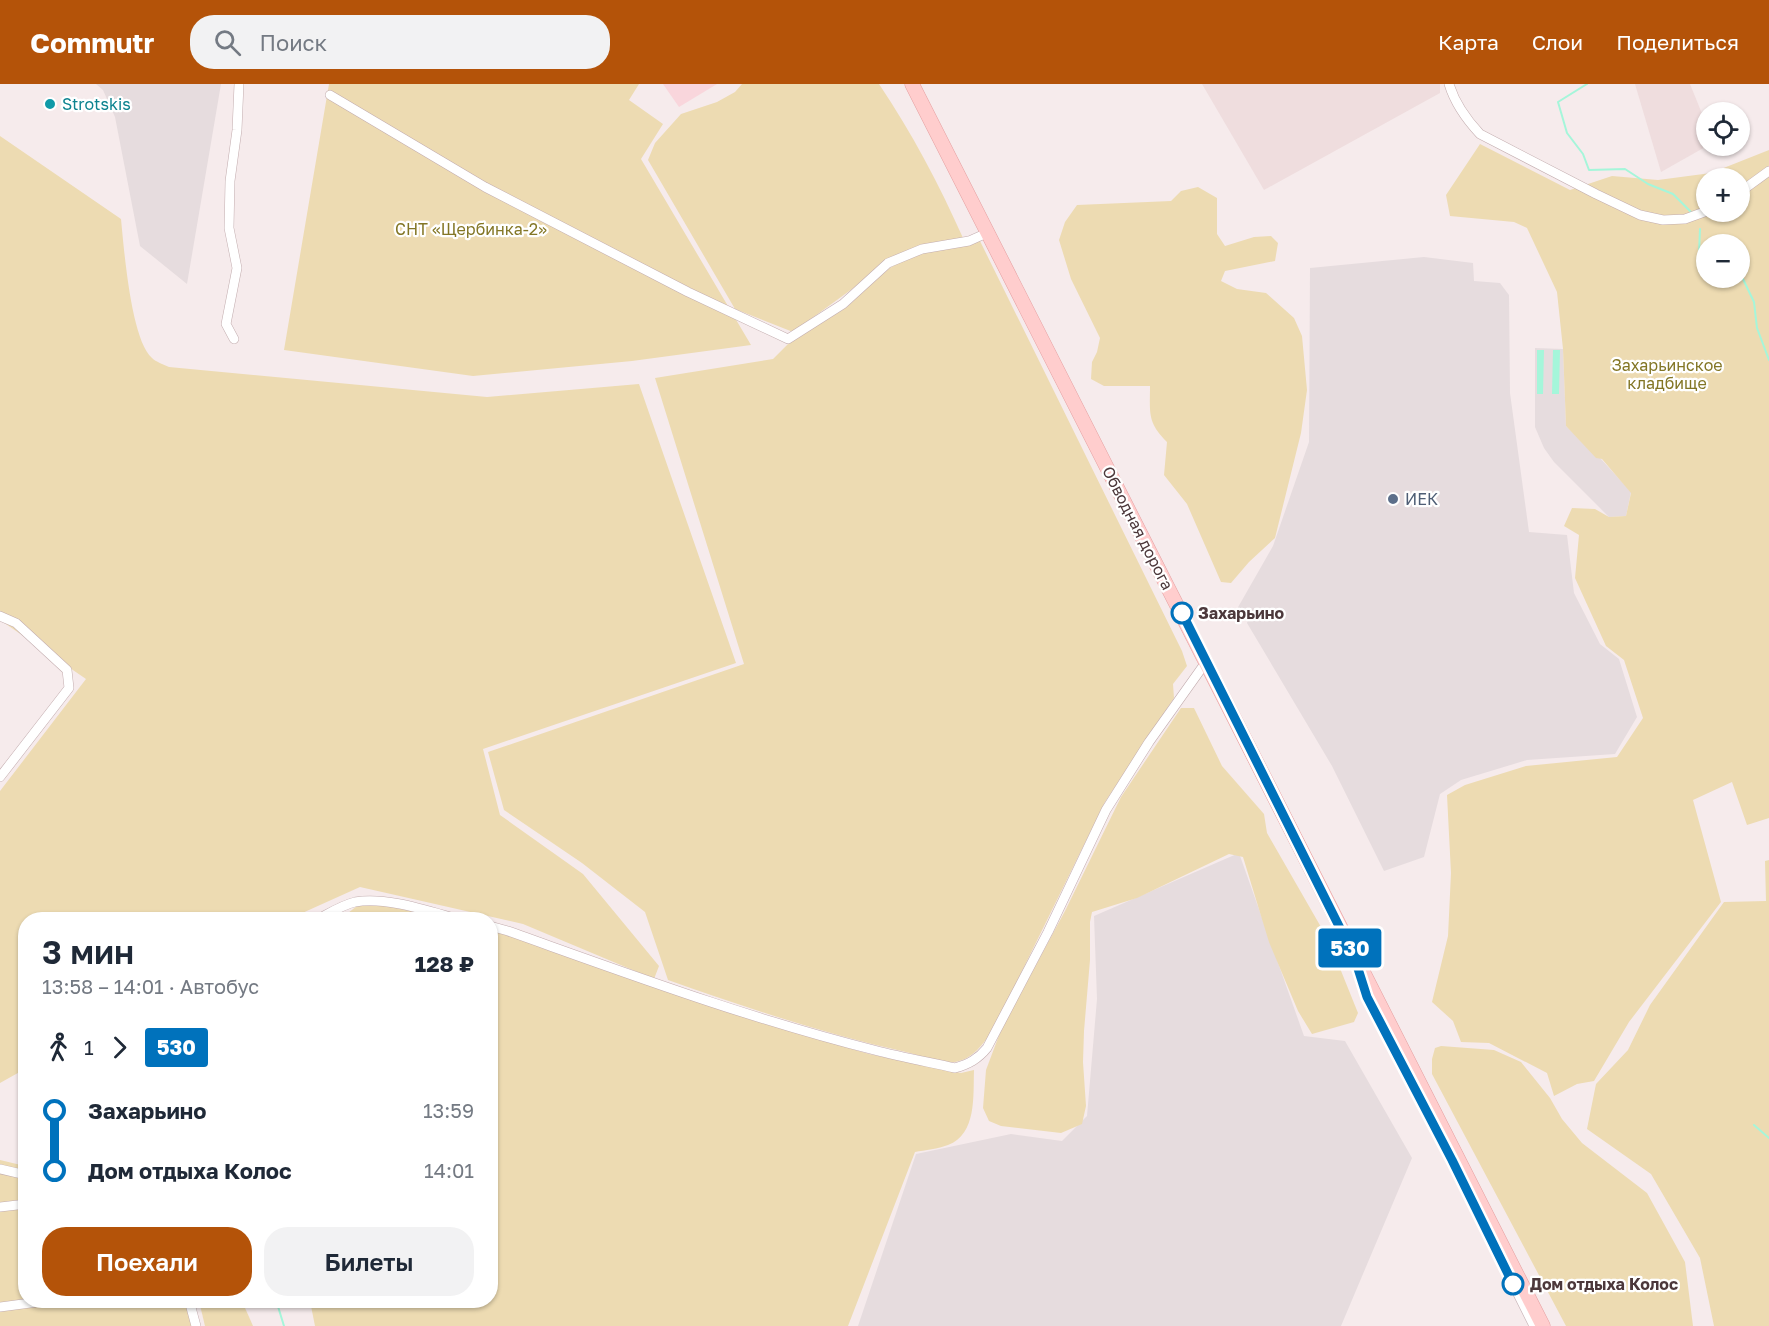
<!DOCTYPE html>
<html lang="ru">
<meta charset="utf-8">
<style>
body{margin:0;font-family:"Golos Text",sans-serif;background:#f2f2f3;color:#1f2937;height:100vh;display:flex;flex-direction:column;font-size:22px;white-space:nowrap}
*{box-sizing:border-box;margin:0}
p{font-size:20px;color:#747a83}
.icon{flex:none;width:33px;height:33px;fill:none;stroke:currentColor;stroke-width:2;stroke-linecap:round;stroke-linejoin:round}
.map{position:relative;flex:1;overflow:hidden}
.drawer{position:absolute;left:18px;top:828px;width:480px;height:396px;display:flex;flex-direction:column;background:#fff;border-radius:24px;box-shadow:0 2px 4px #0004}
.drawer>*{flex:none}
.badge{padding:0 12px;border-radius:4px;font-size:21px;line-height:39px}
.tools{position:absolute;left:1696px;top:18px;display:grid;gap:12px}
.tools a{display:grid;place-items:center;width:54px;height:54px;border-radius:50%;background:#fff;box-shadow:0 2px 4px #0004;font-size:30px}
.map>.badge{position:absolute;translate:-50% -50%;box-shadow:0 0 0 3px #fff}
.legs{display:flex;align-items:center;gap:9px;height:66px;padding:0 24px;font-size:20px}
.legs p{margin-inline-start:auto}
.summary{display:flex;align-items:center;justify-content:space-between;height:102px;padding:0 24px}
h1{font-size:33px;font-weight:600;line-height:45px}
.action{display:flex;gap:12px;margin-top:auto;padding:12px 24px}
.action a{flex:1;height:69px;border-radius:24px;background:#b45309;color:#fff;font-size:24px;font-weight:600;line-height:69px;text-align:center}
.action a+a{background:#f2f2f3;color:#1f2937}
ul{padding:0 24px;list-style:none}
li{display:flex;align-items:center;gap:21px;height:60px;font-size:22px}
li i{display:grid;place-items:center;width:9px;height:100%;margin:0 8px;background:currentColor}
li i::after{content:'';width:15px;height:15px;margin:-8px;border:4px solid;border-radius:50%;background:#fff}
li p{margin-inline-start:auto}
li:first-child i{background:linear-gradient(#0000 50%,currentColor 0)}
li:last-child i{background:linear-gradient(currentColor 50%,#0000 0)}
header{display:flex;align-items:center;gap:36px;box-sizing:border-box;height:84px;padding:0 30px;background:#b45309;color:#fff}
header strong{font-size:28px}
nav{display:flex;gap:33px;margin-inline-start:auto;font-size:21px}
.search{width:420px;height:54px;background:#f2f2f3;display:flex;align-items:center;gap:15px;box-sizing:border-box;padding:0 21px;border-radius:24px;color:#747a83;font-size:22px}
.map>svg:first-child{display:block}
.residential{fill:#efddde}
.commercial{fill:#f9d6dc}
.industrial{fill:#e6dcde}
.green{fill:#eddbb2;fill-rule:evenodd}
.water{fill:#a5f6da}
.lines{fill:none;stroke-linecap:round;stroke-linejoin:round}
.stream{stroke:#a5f6da;stroke-width:2}
.street-casing{stroke:#c3adaf;stroke-width:10}
.secondary-casing{stroke:#e5a0a1;stroke-width:15}
.street{stroke:#fff;stroke-width:9}
.secondary{stroke:#ffcdcd;stroke-width:14}
.line-1-casing{stroke:#fff;stroke-width:14}
.line-1{stroke:#0072bc;stroke-width:9}
.culture-dot{fill:#0f9aa8;stroke:#fff;stroke-width:2}
.service-dot{fill:#5c6f8a;stroke:#fff;stroke-width:2}
.stop-1-dot{fill:#fff;stroke:#0072bc;stroke-width:3}
.labels{text-anchor:middle;stroke-width:4.5;stroke-linejoin:round;paint-order:stroke}
.culture-label{font-size:16px;fill:#0d838f;stroke:#fff;text-anchor:start}
.park-label{font-size:16px;fill:#837625;stroke:#fff}
.service-label{font-size:16px;fill:#4e5e75;stroke:#fff;text-anchor:start}
.street-label{font-size:16px;fill:#4c383b;stroke:#fff}
.stop-label{font-size:16px;font-weight:bold;fill:#4c383b;stroke:#fff;text-anchor:start}
</style>
<header>
<strong>Commutr</strong>
<div class="search"><svg class="icon" aria-label="search" viewBox="0 0 24 24"><circle cx="10" cy="10" r="6"/><path d="M15 15l6 6"/></svg>Поиск</div>
<nav><a>Карта</a><a>Слои</a><a>Поделиться</a></nav>
</header>
<div class="map">
<svg width="1769" height="1242" viewBox="0 0 1769 1242">
<rect width="100%" height="100%" fill="#f6ebec"/>
<!-- residential -->
<g class="residential">
<polygon points="1202,0 1440,0 1440,9 1264,106"/>
<polygon points="1635,0 1690,0 1707,42 1707,62 1661,88"/>
</g>
<!-- commercial -->
<polygon class="commercial" points="663,0 717,0 679,23"/>
<!-- industrial -->
<g class="industrial">
<polygon points="96,0 221,0 187,200 140,162 115,33 103,6"/>
<polygon points="1424,173 1473,179 1474,197 1500,199 1509,211 1510,309 1529,448 1567,451 1574,509 1600,560 1619,575 1637,633 1615,670 1527,676 1461,696 1440,710 1424,773 1384,787 1332,682 1247,539 1249,532 1237,525 1273,462 1309,358 1310,184"/>
<polygon points="1535,264 1563,265 1566,342 1601,375 1631,408 1626,432 1609,433 1554,378 1544,364 1535,343"/>
<polygon points="1239,769 1304,952 1345,957 1412,1074 1341,1242 858,1242 916,1070 1011,1050 1062,1057 1087,1032 1097,915 1094,832"/>
</g>
<!-- green -->
<g class="green">
<polygon points="329,0 639,0 629,16 663,40 641,75 751,261 632,277 473,292 284,266"/>
<path d="M742 0H879C912 49 939 100 963 154L921 161 863 197 793 248 735 225 648 76 655 59 681 30 717 18 735 8Z"/>
<path d="M0 52 121 135C124 165 131 256 152 274 156 278 163 280 169 283L487 313 639 300 736 579 483 665 500 731 583 790 659 882 654 895 523 840 360 803 289 835 26 836 25 985 0 999V707L86 595 0 536Z"/>
<path d="M1480 60 1570 106 1612 92 1658 96 1711 89 1769 66V734L1747 741 1732 698 1693 716 1721 818 1629 938 1594 997 1577 1000 1554 1012 1547 989 1489 959 1461 958 1453 937 1432 918 1448 852 1451 789 1447 711 1465 701 1526 682 1617 673 1643 634 1624 576 1606 562 1575 494 1579 451 1564 442 1572 424 1595 425 1609 433 1626 432 1631 409 1602 375 1596 374 1566 342 1563 265 1557 208 1527 144 1514 138 1450 132 1446 111ZM1707 94H1740V128H1707ZM1707 160H1740V194H1707Z"/>
<path d="M1198 103 1217 114V150L1225 162 1254 153 1271 152 1278 159 1275 177 1225 187 1221 197 1237 205 1266 209 1294 234 1302 252 1307 306 1301 349 1275 454 1249 478 1231 499 1221 498 1187 420 1164 391 1167 358C1147 338 1150 329 1150 302H1104L1091 295 1092 278 1097 268 1100 254 1071 195 1059 156 1065 138 1077 121 1171 117 1181 107Z"/>
<path d="M980 157 1182 567 1187 582 1173 600 1174 614 1105 718 993 946C983 960 973 975 955 978 943 980 919 971 906 968 825 950 747 924 668 896L645 828 582 779 504 726 488 668 744 580 655 294 773 275 788 260 847 223 884 188 896 180 927 168Z"/>
<polygon points="1181,624 1194,624 1222,682 1264,730 1267,749 1329,857 1358,929 1354,938 1312,950 1298,927 1269,858 1243,773 1229,770 1137,814 1092,828 1090,838 1090,876 1084,947 1083,978 1086,1022 1082,1040 1061,1049 1001,1042 989,1037 983,1024 986,986 1001,946 1065,827 1121,713"/>
<polygon points="1769,776 1769,1242 1714,1242 1700,1174 1651,1090 1587,1045 1596,1000 1628,966 1650,921 1724,818 1766,817 1765,777"/>
<polygon points="384,821 446,835 339,836 357,822"/>
<path d="M491 846 741 932 869 970 961 989 974 986C973 1012 977 1050 948 1061 938 1065 925 1066 915 1068L848 1242H315L310 1217 490 1216Z"/>
<polygon points="1441,962 1494,966 1521,978 1550,1014 1562,1035 1582,1059 1647,1109 1685,1178 1693,1242 1566,1242 1432,990 1432,975 1435,964"/>
<polygon points="0,1076 25,1082 26,1216 192,1217 199,1242 0,1242"/>
<polygon points="199,1217 242,1217 253,1242 205,1242"/>
</g>
<!-- water -->
<g class="water">
<polygon points="1537,266 1544,266 1543,310 1537,310"/>
<polygon points="1553,266 1560,266 1559,310 1552,310"/>
</g>
<g class="lines">
<!-- stream -->
<g class="stream">
<polyline points="1587,0 1558,18 1567,49 1583,70 1589,86 1625,85 1648,100 1673,110 1692,129"/>
<polyline points="1700,145 1699,169 1707,174"/>
<polyline points="1740,194 1743,195 1754,218 1757,244 1769,276"/>
<polyline points="1754,1041 1769,1054"/>
<polyline points="276,1216 284,1242"/>
</g>
<!-- street casing -->
<g class="street-casing">
<g id="street">
<path d="M1449 0C1455 20 1466 35 1480 50L1596 110 1640 131 1663 136 1685 135 1707 127"/>
<polyline points="330,11 485,103 688,208 788,255 843,220 888,179 922,165 969,157 987,149"/>
<polyline points="1740,108 1769,87"/>
<polyline points="234,255 226,240 237,184 229,144 230,97 237,46 239,0"/>
<polyline points="0,532 16,539 67,586 69,604 0,693"/>
<path d="M316 836C328 830 342 821 355 818 386 812 431 828 461 836"/>
<path d="M490 842 508 847C629 890 750 935 874 966 901 973 928 978 955 984 969 980 978 975 987 964L1048 848 1106 726 1149 658 1206 578"/>
<polyline points="1361,895 1367,913 1447,1067"/>
<polyline points="0,1085 26,1091"/>
<polyline points="1461,1096 1534,1242"/>
<polyline points="0,1123 26,1120"/>
<polyline points="189,1216 196,1242"/>
<polyline points="0,1223 53,1216"/>
</g>
</g>
<!-- secondary casing -->
<g class="secondary-casing">
<polyline id="secondary" points="912,0 1543,1242"/>
</g>
<!-- street -->
<use href="#street" class="street"/>
<!-- secondary -->
<use href="#secondary" class="secondary"/>
</g>
<g class="lines">
<!-- line-1 casing -->
<g class="line-1-casing">
<polyline id="line-1" points="1182,529 1354,872 1367,913 1452,1076 1513,1200"/>
</g>
<!-- line-1 -->
<use href="#line-1" class="line-1"/>
</g>
<!-- markers -->
<circle class="culture-dot" cx="50" cy="20" r="6"/>
<circle class="service-dot" cx="1393" cy="415" r="6"/>
<g class="stop-1-dot">
<circle cx="1182" cy="529" r="10"/>
<circle cx="1513" cy="1200" r="10"/>
</g>
<g class="labels">
<!-- culture labels -->
<g class="culture-label">
<text x="62" y="26">Strotskis</text>
</g>
<!-- park labels -->
<g class="park-label">
<text x="471" y="151">СНТ «Щербинка-2»</text>
<text x="1667" y="287">Захарьинское<tspan x="1667" dy="18">кладбище</tspan></text>
</g>
<!-- service labels -->
<g class="service-label">
<text x="1405" y="421">ИЕК</text>
</g>
<!-- street labels -->
<g class="street-label">
<text transform="translate(1138 444) rotate(63)" y="6">Обводная дорога</text>
</g>
<!-- stop labels -->
<g class="stop-label">
<text x="1198" y="535">Захарьино</text>
<text x="1530" y="1206">Дом отдыха Колос</text>
</g>
</g>
</svg>
<div class="tools">
<a><svg class="icon" aria-label="locate" viewBox="0 0 24 24"><circle cx="12" cy="12" r="6"/><path d="M12 2v4M12 18v4M2 12h4M18 12h4"/></svg></a>
<a>+</a>
<a>−</a>
</div>
<b class="badge" style="left:1350px;top:864px;background:#0072bc;color:#fff">530</b>
<section class="drawer">
<div class="summary"><div><h1>3 мин</h1><p>13:58 – 14:01 · Автобус</p></div><b>128 ₽</b></div>
<div class="legs"><svg class="icon" aria-label="walk" viewBox="0 0 24 24"><circle cx="13" cy="4" r="2"/><path d="M13 8l-2 6 4 7M11 14l-3 7M7 12l3-4h3l4 4"/></svg>1<svg class="icon" aria-label="forward" viewBox="0 0 24 24"><path d="M9 5l7 7-7 7"/></svg><b class="badge" style="background:#0072bc;color:#fff">530</b></div>
<ul>
<li><i style="color:#0072bc"></i><b>Захарьино</b><p>13:59</p></li>
<li><i style="color:#0072bc"></i><b>Дом отдыха Колос</b><p>14:01</p></li>
</ul>
<div class="action"><a>Поехали</a><a>Билеты</a></div>
</section>
</div>
